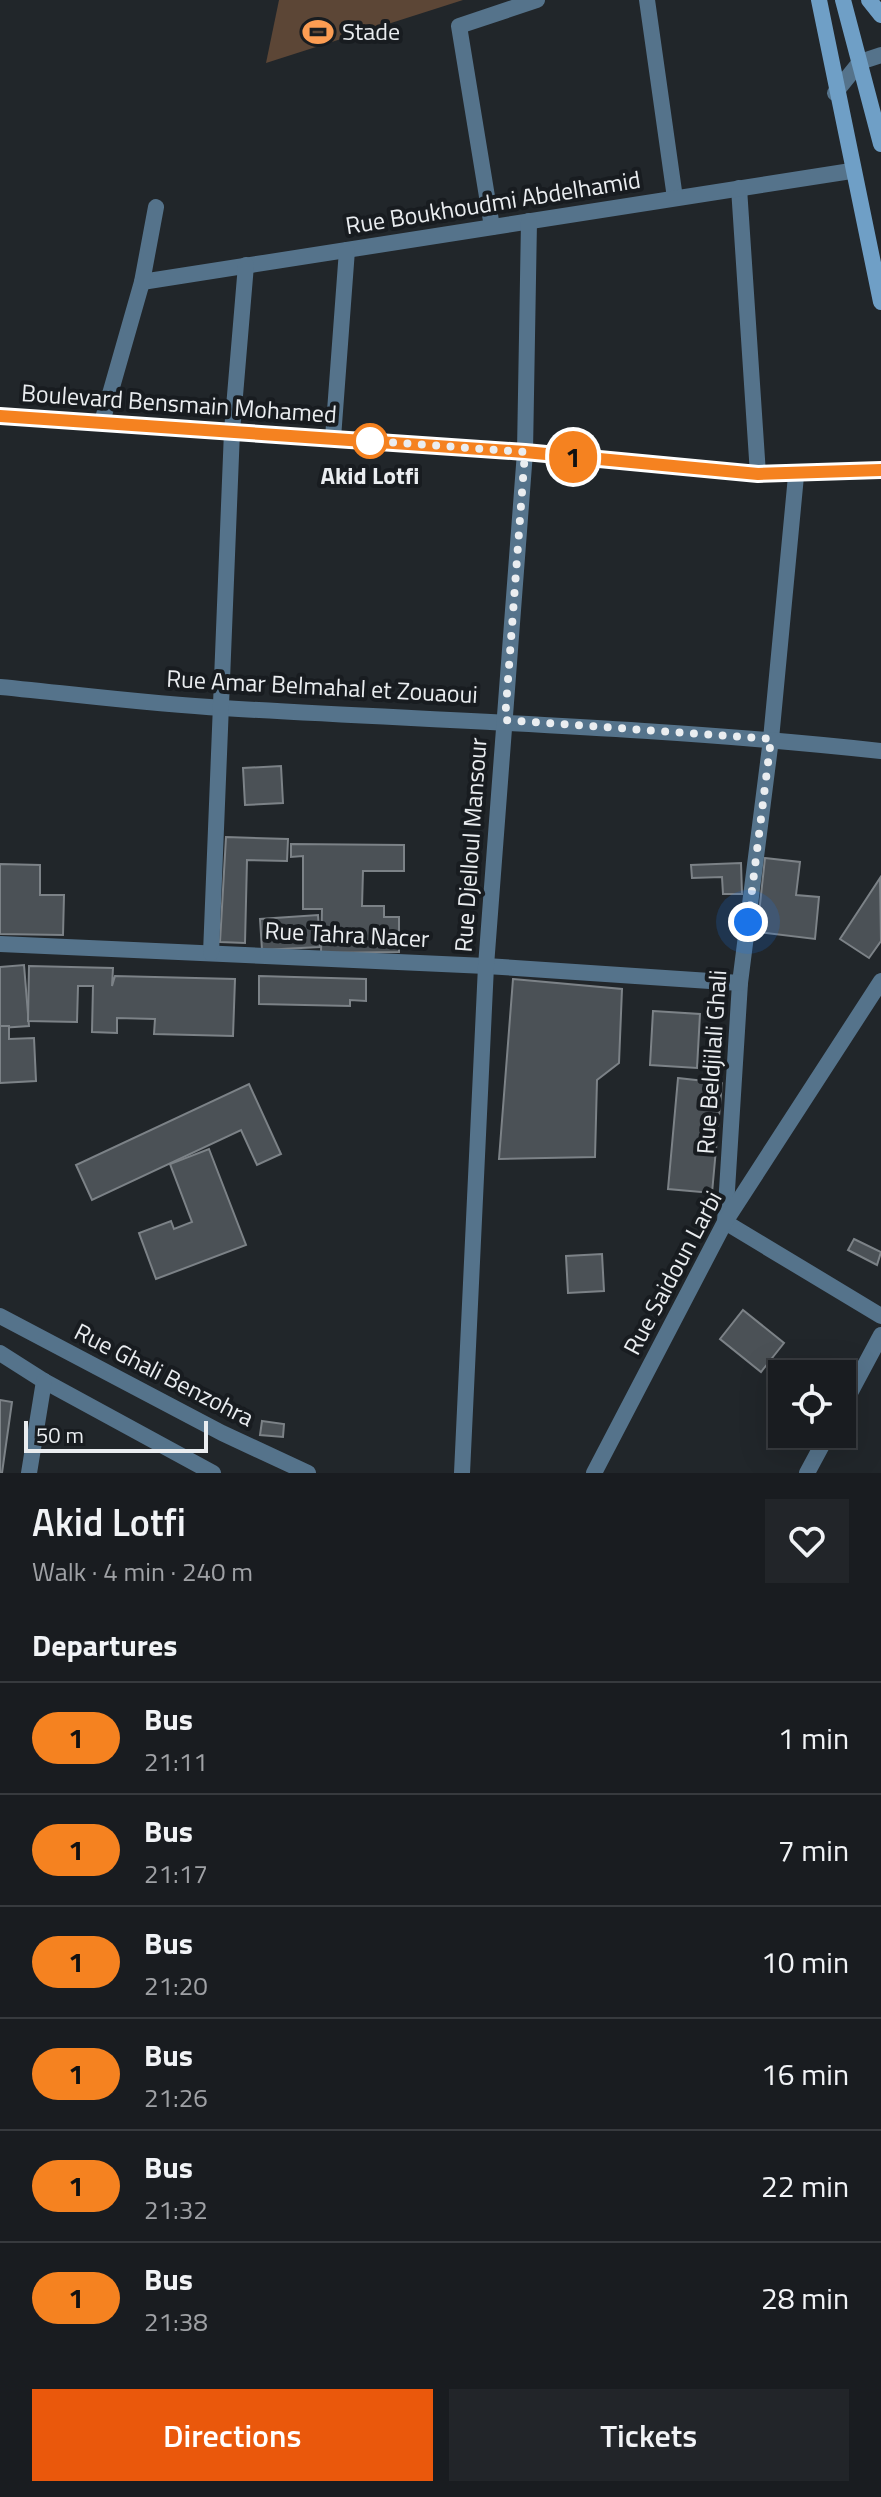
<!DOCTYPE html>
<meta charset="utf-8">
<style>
body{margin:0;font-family:"Titillium Web",sans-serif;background:#222529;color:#f1f3f6;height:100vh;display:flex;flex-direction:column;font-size:30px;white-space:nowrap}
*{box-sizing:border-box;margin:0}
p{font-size:26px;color:#9fa1a5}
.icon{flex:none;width:44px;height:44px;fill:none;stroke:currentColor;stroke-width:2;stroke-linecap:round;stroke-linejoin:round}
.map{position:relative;height:1473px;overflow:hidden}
.details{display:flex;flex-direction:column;background:#191c20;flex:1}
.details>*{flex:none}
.badge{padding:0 16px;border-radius:26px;font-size:28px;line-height:52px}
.fabs{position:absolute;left:768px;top:1360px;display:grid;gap:16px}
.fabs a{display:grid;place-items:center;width:88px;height:88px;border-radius:0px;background:#191c20;box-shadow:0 8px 32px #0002,0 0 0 2px #373a3e;font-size:40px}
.scale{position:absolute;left:24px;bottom:20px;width:184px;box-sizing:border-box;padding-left:8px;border:4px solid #eaedf0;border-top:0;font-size:22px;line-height:28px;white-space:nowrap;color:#eaedf0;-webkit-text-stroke:6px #181c20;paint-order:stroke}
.you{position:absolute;width:40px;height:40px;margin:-20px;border:6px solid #fff;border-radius:50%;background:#1a73e8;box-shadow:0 0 0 12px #1a73e833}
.map>.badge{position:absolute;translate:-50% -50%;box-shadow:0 0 0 4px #fff}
h2{padding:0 32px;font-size:30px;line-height:72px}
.round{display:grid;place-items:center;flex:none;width:84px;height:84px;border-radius:0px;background:#222529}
.overview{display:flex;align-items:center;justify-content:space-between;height:136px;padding:0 32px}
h1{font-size:38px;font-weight:600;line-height:60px}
.action{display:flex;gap:16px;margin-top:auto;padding:16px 32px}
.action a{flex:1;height:92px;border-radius:0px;background:#ea580c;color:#fff;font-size:32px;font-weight:600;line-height:92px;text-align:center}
.action a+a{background:#222529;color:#f1f3f6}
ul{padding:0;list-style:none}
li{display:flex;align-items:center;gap:24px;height:112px;padding:0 32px;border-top:2px solid #373a3e}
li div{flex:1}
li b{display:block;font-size:30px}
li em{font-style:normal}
li .badge{min-width:88px;font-weight:700;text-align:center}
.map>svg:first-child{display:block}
.green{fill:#5c4636}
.building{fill:#4b5156;stroke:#7c8287;stroke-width:2}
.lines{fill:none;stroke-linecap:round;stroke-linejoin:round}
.street{stroke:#55738b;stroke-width:16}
.secondary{stroke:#6f9fc6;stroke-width:16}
.line-casing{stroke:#fff;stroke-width:18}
.line{stroke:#f58220;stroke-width:12}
.walk{stroke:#eaedf0;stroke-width:8;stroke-dasharray:0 14.4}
.stop-dot{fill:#fff;stroke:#f58220;stroke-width:4}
.labels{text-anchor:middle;stroke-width:8;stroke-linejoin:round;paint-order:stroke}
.poi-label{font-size:24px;fill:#eaedf0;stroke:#181c20;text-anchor:start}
.street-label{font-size:24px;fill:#eaedf0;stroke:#181c20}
.stop-label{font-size:24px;font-weight:bold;fill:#eaedf0;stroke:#181c20}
</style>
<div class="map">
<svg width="881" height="1473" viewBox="0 0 881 1473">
<rect width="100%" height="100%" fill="#21262a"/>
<!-- green -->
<polygon class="green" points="279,0 463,0 266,63"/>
<!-- building -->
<g class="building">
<polygon points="281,766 283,803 245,805 243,768"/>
<polygon points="226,837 288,839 287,861 247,860 245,943 220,942"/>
<polygon points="291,844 404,845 404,871 363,871 362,906 384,906 384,917 399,917 399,952 321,953 322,909 303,909 303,856 291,857"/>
<polygon points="765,858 800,862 796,895 819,897 815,939 757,932"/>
<polygon points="741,863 742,894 723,894 722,877 692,878 691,865"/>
<polygon points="0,864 40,865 40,895 64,895 63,935 0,934"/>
<polygon points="880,878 881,941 869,958 840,939"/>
<polygon points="318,915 320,947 262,950 260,919"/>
<polygon points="24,965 29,1026 0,1028 0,967"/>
<polygon points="29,966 113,968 112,986 115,976 235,979 233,1036 154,1034 155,1019 117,1018 117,1033 92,1032 93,986 78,986 77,1022 28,1021"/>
<polygon points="259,976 366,979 366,1001 350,1000 350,1006 259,1004"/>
<polygon points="513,979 622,989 619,1063 597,1080 595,1157 499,1159"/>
<polygon points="653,1011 700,1014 697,1068 650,1065"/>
<polygon points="0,1026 9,1026 9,1039 34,1038 36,1081 0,1083"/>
<polygon points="678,1078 722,1083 712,1193 668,1189"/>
<polygon points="249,1084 281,1154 257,1165 241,1130 92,1200 76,1165"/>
<polygon points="209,1149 246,1245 156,1279 139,1233 171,1221 174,1229 192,1222 170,1164"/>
<polygon points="854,1239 881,1252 877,1265 848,1250"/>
<polygon points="602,1254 604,1291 568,1293 566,1256"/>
<polygon points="743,1310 784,1343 761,1372 720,1339"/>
<polygon points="0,1400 12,1402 2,1473 0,1473"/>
<polygon points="262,1421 284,1424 283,1437 260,1435"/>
</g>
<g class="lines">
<!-- street -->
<g class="street">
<polyline points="647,0 675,198"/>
<polyline points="835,93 860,62 881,55"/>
<polyline points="739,188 758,474"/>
<polyline points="492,227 459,26 537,0"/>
<polyline points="142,282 851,171"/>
<polyline points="0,416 525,452 758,474 881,470"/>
<polyline points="102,422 142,282 156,207"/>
<polyline points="333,438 347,250"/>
<polyline points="796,476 771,739 740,983 725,1222 881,1316"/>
<path d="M0 687C74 694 149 704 223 708 443 721 662 727 881 751"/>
<polyline points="0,944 486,966 740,983"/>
<polyline points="211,953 232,431 246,265"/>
<polyline points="0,1316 222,1433 308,1473"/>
<polyline points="0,1353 44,1381 213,1473"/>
<polyline points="842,1408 881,1335"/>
<polyline points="29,1473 44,1381"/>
<polyline points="462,1473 486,966 525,452 529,221"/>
<polyline points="594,1473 725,1222 881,981"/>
<polyline points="807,1473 828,1434"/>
</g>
<!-- secondary -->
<g class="secondary">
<polyline points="819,0 881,302"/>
<polyline points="843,0 881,144"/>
<polyline points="869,0 881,15"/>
</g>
</g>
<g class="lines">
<!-- line casing -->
<g class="line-casing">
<polyline id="line" points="0,416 525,452 758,474 881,470"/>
</g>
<!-- line -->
<use href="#line" class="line"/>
<!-- walk -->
<polyline class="walk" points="370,441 360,440 525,452 505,720 771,739 748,922"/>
</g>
<!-- icons -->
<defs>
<g id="stadium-bare" transform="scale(2.4)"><path d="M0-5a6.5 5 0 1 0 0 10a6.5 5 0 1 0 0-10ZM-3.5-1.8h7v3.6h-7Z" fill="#fc9d53" stroke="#181c20" stroke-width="2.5" paint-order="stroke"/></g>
</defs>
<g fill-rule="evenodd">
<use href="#stadium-bare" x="318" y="32"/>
</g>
<!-- markers -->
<circle class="stop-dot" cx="370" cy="441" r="16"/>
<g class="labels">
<!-- poi labels -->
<g class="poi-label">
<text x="342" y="40">Stade</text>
</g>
<!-- street labels -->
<g class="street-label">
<text transform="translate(493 203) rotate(-9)" y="8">Rue Boukhoudmi Abdelhamid</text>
<text transform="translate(179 404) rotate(4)" y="8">Boulevard Bensmain Mohamed</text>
<text transform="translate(322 687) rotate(3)" y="8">Rue Amar Belmahal et Zouaoui</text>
<text transform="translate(471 845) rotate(-86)" y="8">Rue Djelloul Mansour</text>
<text transform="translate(347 935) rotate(3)" y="8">Rue Tahra Nacer</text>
<text transform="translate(712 1062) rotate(-86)" y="8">Rue Beldjilali Ghali</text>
<text transform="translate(673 1273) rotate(-62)" y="8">Rue Saidoun Larbi</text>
<text transform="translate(164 1375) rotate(27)" y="8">Rue Ghali Benzohra</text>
</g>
<!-- stop labels -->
<g class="stop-label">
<text x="370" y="484">Akid Lotfi</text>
</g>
</g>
</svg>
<div class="fabs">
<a><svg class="icon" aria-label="locate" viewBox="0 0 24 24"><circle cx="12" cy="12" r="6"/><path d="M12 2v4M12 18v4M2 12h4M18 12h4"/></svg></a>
</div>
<div class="scale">50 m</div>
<div class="you" style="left:748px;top:922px"></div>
<b class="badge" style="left:573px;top:457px;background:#f58220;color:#111">1</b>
</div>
<section class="details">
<div class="overview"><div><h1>Akid Lotfi</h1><p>Walk · 4 min · 240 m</p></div><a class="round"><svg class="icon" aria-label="heart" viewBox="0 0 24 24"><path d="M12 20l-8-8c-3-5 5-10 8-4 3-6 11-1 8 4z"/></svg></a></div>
<h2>Departures</h2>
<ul>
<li><span class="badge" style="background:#f58220;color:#111">1</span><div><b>Bus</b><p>21:11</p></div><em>1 min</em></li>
<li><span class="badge" style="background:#f58220;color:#111">1</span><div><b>Bus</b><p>21:17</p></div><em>7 min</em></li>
<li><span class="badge" style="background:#f58220;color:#111">1</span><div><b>Bus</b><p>21:20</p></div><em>10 min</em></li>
<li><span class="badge" style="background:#f58220;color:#111">1</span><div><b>Bus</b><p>21:26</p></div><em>16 min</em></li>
<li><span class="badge" style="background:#f58220;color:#111">1</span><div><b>Bus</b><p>21:32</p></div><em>22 min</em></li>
<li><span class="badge" style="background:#f58220;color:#111">1</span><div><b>Bus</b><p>21:38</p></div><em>28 min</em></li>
</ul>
<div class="action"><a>Directions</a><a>Tickets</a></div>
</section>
